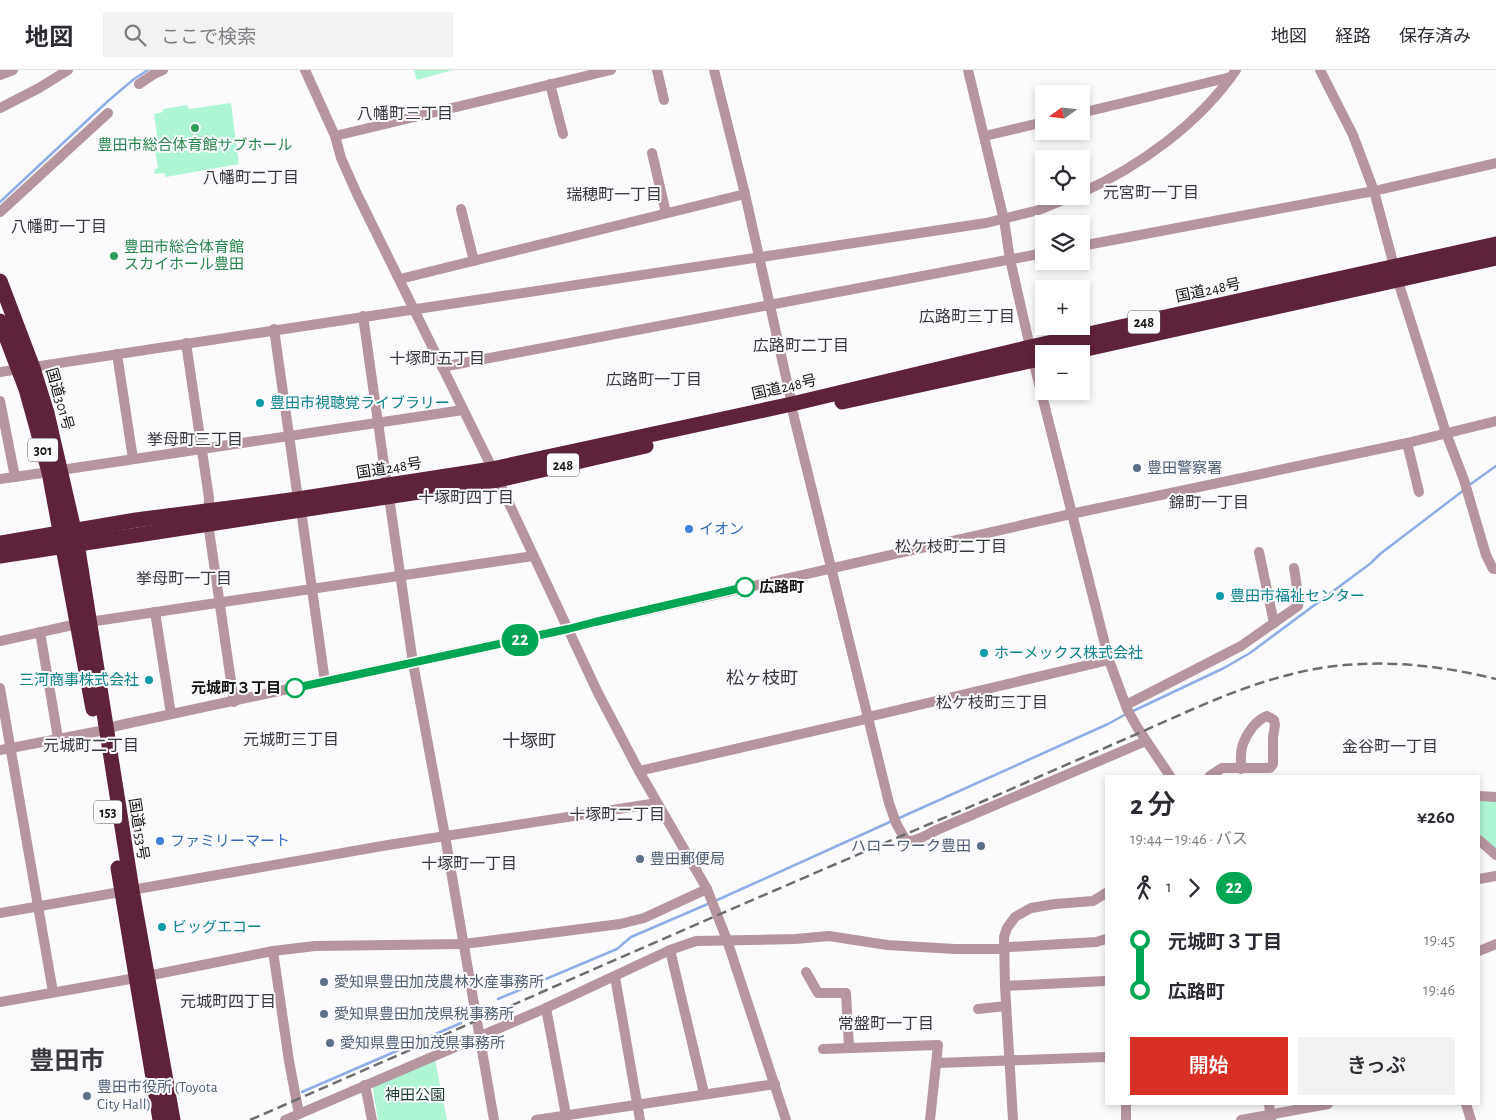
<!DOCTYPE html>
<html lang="ja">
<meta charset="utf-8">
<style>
body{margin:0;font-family:"Alegreya Sans","Noto Sans JP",sans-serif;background:#f2f2f3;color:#2b2b33;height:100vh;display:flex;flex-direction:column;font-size:19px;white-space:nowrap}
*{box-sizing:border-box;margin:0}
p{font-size:16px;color:#7c7c81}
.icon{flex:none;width:28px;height:28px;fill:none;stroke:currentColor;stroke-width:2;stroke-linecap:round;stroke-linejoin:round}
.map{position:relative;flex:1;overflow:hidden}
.panel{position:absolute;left:1105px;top:705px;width:375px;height:330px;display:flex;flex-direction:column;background:#fff;border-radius:0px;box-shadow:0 2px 8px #0003}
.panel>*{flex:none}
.badge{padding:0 10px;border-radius:16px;font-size:18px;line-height:32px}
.needle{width:32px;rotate:255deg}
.controls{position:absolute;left:1035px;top:15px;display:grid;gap:10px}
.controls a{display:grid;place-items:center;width:55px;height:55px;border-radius:0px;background:#fff;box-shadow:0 2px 8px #0003;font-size:25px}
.map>.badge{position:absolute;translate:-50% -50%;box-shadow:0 0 0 2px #fff}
.legs{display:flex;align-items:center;gap:8px;height:55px;padding:0 25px;font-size:16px}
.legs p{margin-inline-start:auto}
.overview{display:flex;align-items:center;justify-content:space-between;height:85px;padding:0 25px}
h1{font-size:28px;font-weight:600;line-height:38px}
.primary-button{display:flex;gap:10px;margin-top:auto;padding:10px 25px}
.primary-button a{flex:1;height:58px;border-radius:0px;background:#d93025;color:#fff;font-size:20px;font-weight:600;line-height:58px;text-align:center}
.primary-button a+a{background:#f2f2f3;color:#2b2b33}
ul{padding:0 25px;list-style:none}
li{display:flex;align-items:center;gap:18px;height:50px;font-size:19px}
li i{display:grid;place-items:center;width:8px;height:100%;margin:0 6px;background:currentColor}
li i::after{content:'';width:12px;height:12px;margin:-6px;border:4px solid;border-radius:50%;background:#fff}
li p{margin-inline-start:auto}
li:first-child i{background:linear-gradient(#0000 50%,currentColor 0)}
li:last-child i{background:linear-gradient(currentColor 50%,#0000 0)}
header{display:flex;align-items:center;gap:30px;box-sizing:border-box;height:70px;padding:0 25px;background:#fff;border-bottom:1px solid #e1e1e2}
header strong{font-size:24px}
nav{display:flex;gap:28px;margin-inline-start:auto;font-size:18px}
.search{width:350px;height:45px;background:#f2f2f3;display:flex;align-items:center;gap:12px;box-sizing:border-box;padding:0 18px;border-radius:0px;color:#7c7c81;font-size:19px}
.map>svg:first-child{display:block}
.green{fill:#aef5d4}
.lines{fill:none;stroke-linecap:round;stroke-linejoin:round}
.stream{stroke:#8daee9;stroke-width:2.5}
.minor{stroke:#b6959f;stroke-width:10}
.highway{stroke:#5f223b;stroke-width:15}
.rail{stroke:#6e6e70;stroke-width:2.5;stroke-dasharray:10 5;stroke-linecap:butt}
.line-1-casing{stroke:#fff;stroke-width:11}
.line-1{stroke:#00a651;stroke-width:8}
.leisure-dot{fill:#2e9e5b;stroke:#fbfbfe;stroke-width:2}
.culture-dot{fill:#0f9aa8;stroke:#fbfbfe;stroke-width:2}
.service-dot{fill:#5c6f8a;stroke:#fbfbfe;stroke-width:2}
.shop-dot{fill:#3f7fe0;stroke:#fbfbfe;stroke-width:2}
.stop-1-dot{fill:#fff;stroke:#00a651;stroke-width:2.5}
.labels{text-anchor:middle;stroke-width:4;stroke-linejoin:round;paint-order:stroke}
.shield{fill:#fbfbfe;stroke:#59595b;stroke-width:1}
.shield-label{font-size:14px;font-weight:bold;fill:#131315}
.leisure-label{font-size:15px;fill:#27864d;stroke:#fbfbfe}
.street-label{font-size:15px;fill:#131315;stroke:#fbfbfe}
.culture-label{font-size:15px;fill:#0d838f;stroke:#fbfbfe;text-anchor:start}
.service-label{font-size:15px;fill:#4e5e75;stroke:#fbfbfe;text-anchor:start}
.shop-label{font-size:15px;fill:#366cbe;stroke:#fbfbfe;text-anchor:start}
.stop-label{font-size:15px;font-weight:bold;fill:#131315;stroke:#fbfbfe;text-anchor:start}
.park-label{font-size:15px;fill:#1a3e2f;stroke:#fbfbfe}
.neighbourhood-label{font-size:16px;fill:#38393d;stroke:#fbfbfe}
.quarter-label{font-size:18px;fill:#38393d;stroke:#fbfbfe}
.town-label{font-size:25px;font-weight:bold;fill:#38393d;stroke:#fbfbfe}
</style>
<header>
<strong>地図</strong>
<div class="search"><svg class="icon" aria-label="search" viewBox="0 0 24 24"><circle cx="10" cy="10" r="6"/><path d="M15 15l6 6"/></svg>ここで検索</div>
<nav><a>地図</a><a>経路</a><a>保存済み</a></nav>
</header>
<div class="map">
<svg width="1496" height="1050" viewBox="0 0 1496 1050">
<rect width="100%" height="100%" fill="#fbfbfe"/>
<!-- green -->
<g class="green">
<polygon points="414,0 453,0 417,10"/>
<polygon points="231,33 239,94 166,107 164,103 155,104 154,100 158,98 154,73 158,72 154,44 163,42 163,39 187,35 189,39"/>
<polygon points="1479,729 1496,729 1496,782 1479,769"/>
<polygon points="435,990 447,1050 378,1050 373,1019 374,1016"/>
</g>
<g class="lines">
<!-- stream -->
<g class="stream">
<polyline points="0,132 108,31 134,9 148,0"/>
<polyline points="1468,416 1496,396"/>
<polyline points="1131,642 1224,598 1250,583 1371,493 1380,484 1464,420"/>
<polyline points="897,749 1108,654 1126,644"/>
<polyline points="715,831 892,751"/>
<polyline points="498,929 617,879 631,867 710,833"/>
<polyline points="302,1022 461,953"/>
</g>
<!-- minor -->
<g class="minor">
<polyline points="305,0 335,66 341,88 357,124 498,410 598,623 639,701 707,819 727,870 786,1050"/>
<polyline points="657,0 664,30"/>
<polyline points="714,0 745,124 792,334"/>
<polyline points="968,0 1004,150 1010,189 1033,290 1109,590 1127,639 1137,657 1170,706"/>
<polyline points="1320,0 1353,65 1374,121 1398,211 1446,363 1464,410 1486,485 1493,499 1496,499"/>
<polyline points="0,5 13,0"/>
<polyline points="139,14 154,4 163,0"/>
<polyline points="550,14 563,64"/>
<polyline points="0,38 39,18 68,0"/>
<polyline points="1081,43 1231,7"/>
<polyline points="335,66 611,0"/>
<polyline points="985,66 1044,52"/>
<polyline points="652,83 666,143"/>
<path d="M1081 123C1140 96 1199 54 1236 0"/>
<polyline points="461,139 474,191"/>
<polyline points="0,142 108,43"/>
<polyline points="1081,176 1374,121 1496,93"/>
<polyline points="400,209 745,124"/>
<polyline points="363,246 387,416"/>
<polyline points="274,259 298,429"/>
<polyline points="186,273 209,428 208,453 234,632"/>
<polyline points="117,284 133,389"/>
<polyline points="442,297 1044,183"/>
<polyline points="0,302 986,153 1039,140 1073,126"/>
<polyline points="0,331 15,407"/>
<path d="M793 343 889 733 896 753 906 771C916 773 929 763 939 759L1146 671"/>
<polyline points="1407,373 1419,422"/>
<polyline points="61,400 463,340"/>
<polyline points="0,409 49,402"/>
<polyline points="389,427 413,593 445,766 494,1050"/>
<polyline points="301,440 325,612"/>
<polyline points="1259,482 1274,553"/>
<polyline points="155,542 171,644"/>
<polyline points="89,552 533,486"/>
<polyline points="40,562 58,668"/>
<polyline points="0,571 77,554"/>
<polyline points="0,618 53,922"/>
<polyline points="1126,635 1241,576 1298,536 1299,531 1294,498"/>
<polyline points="0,680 105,660 116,656 568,559 595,552 1071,444 1407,373 1496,351"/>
<polyline points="639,701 862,650 868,647 1109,590"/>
<path d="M1210 706 1222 698H1270L1273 694V667L1275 655 1274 650 1267 646C1256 650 1247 663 1243 674 1240 681 1241 691 1241 699"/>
<polyline points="1479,726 1496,727"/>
<polyline points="1479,770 1496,785"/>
<polyline points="1479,809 1496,806"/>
<polyline points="0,843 388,775 657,733"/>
<polyline points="670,880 704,1023"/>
<polyline points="273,881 289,991 299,1044"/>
<polyline points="1479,881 1496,874"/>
<polyline points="806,902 818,923 846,923 849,977"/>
<polyline points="615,907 640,1050"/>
<polyline points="1005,916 1106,911"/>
<polyline points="0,932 147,906 273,881 315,876 464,874 620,854 644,848 707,819"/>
<polyline points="546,938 566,1045"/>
<polyline points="978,939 1006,936"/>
<polyline points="823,979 938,975 930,1050"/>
<polyline points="937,993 1106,987"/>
<polyline points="365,1015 372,1050"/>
<polyline points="1126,1034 1126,1050"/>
<polyline points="1269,1034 1271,1050"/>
<polyline points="1466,1034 1471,1050"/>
<polyline points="285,1050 546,938 670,880 696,871 795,869 829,866 887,875 955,879 1004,879 1010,877 1096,872 1106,869"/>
<polyline points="536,1050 775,1014"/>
<polyline points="1013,1050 1005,916 1004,867 1007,858 1015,847 1031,838 1055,834 1093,831 1106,823"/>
<polyline points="1241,1050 1328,1034"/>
</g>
<!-- highway -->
<g class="highway">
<polyline points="0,211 33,298 47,343 77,473 132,820 173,1050"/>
<polyline points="0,251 26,319 49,402 93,639"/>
<polyline points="1064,284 1496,188"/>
<polyline points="842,332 1044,288"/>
<polyline points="0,473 136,450 298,429 492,399 792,334 1030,277 1496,174"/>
<polyline points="0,486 498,410 646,376"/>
<polyline points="118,798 160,1050"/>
</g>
<!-- rail -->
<path class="rail" d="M250 1050C493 944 735 836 979 733 1032 710 1086 686 1139 663 1191 640 1241 616 1296 603 1362 587 1431 593 1496 609"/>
</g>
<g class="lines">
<!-- line-1 casing -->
<g class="line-1-casing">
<polyline id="line-1" points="295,618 568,559 595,552 745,517"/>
</g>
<!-- line-1 -->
<use href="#line-1" class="line-1"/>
</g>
<!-- markers -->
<g class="leisure-dot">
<circle cx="195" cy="58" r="5"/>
<circle cx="114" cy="186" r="5"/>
</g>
<g class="culture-dot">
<circle cx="260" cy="333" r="5"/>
<circle cx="1220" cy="526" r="5"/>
<circle cx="984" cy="583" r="5"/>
<circle cx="149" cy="610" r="5"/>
<circle cx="162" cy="857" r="5"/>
</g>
<g class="service-dot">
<circle cx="1137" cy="398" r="5"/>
<circle cx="981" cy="776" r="5"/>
<circle cx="640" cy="789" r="5"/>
<circle cx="324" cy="912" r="5"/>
<circle cx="324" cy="944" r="5"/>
<circle cx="330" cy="973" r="5"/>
<circle cx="87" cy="1026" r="5"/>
</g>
<g class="shop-dot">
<circle cx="689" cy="459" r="5"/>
<circle cx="160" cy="771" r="5"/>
</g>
<g class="stop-1-dot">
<circle cx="745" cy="517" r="9"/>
<circle cx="295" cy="618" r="9"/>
</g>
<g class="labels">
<!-- shield labels -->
<g class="shield">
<rect x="1128" y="240.5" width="32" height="23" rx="4"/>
<rect x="28" y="368.5" width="30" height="23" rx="4"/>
<rect x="547" y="383.5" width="32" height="23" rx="4"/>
<rect x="94" y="730.5" width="28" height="23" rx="4"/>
</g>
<g class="shield-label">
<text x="1144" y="257">248</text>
<text x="43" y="385">301</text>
<text x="563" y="400">248</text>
<text x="108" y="747">153</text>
</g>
<!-- leisure labels -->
<g class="leisure-label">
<text x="195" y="80">豊田市総合体育館サブホール</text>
<text x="124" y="182" text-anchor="start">豊田市総合体育館<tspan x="124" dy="17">スカイホール豊田</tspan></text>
</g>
<!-- street labels -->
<g class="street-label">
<text transform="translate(1208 220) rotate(-12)" y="5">国道248号</text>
<text transform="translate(784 317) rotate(-13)" y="5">国道248号</text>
<text transform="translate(60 329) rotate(74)" y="5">国道301号</text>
<text transform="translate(389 398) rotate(-9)" y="5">国道248号</text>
<text transform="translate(139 759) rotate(81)" y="5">国道153号</text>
</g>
<!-- culture labels -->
<g class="culture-label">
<text x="270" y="338">豊田市視聴覚ライブラリー</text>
<text x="1230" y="531">豊田市福祉センター</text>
<text x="994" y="588">ホーメックス株式会社</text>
<text x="139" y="615" text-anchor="end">三河商事株式会社</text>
<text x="172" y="862">ビッグエコー</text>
</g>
<!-- service labels -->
<g class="service-label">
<text x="1147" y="403">豊田警察署</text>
<text x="971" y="781" text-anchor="end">ハローワーク豊田</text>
<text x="650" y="794">豊田郵便局</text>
<text x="334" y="917">愛知県豊田加茂農林水産事務所</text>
<text x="334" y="949">愛知県豊田加茂県税事務所</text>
<text x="340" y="978">愛知県豊田加茂県事務所</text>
<text x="97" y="1022">豊田市役所 (Toyota<tspan x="97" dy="17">City Hall)</tspan></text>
</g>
<!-- shop labels -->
<g class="shop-label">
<text x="699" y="464">イオン</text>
<text x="170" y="776">ファミリーマート</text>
</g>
<!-- stop labels -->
<g class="stop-label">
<text x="759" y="522">広路町</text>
<text x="281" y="623" text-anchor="end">元城町３丁目</text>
</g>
<!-- park labels -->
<g class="park-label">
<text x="415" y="1030">神田公園</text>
</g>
<!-- neighbourhood labels -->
<g class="neighbourhood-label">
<text x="405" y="49">八幡町三丁目</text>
<text x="251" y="113">八幡町二丁目</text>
<text x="1151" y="128">元宮町一丁目</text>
<text x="614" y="130">瑞穂町一丁目</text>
<text x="59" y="162">八幡町一丁目</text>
<text x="967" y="252">広路町三丁目</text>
<text x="801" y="281">広路町二丁目</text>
<text x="437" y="294">十塚町五丁目</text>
<text x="654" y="315">広路町一丁目</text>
<text x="195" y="375">挙母町三丁目</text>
<text x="466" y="433">十塚町四丁目</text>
<text x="1209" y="438">錦町一丁目</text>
<text x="951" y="482">松ケ枝町二丁目</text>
<text x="184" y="514">挙母町一丁目</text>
<text x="992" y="638">松ケ枝町三丁目</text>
<text x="291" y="675">元城町三丁目</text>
<text x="91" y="681">元城町二丁目</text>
<text x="1390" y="682">金谷町一丁目</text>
<text x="617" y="750">十塚町二丁目</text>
<text x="469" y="799">十塚町一丁目</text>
<text x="228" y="937">元城町四丁目</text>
<text x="886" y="959">常盤町一丁目</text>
</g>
<!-- quarter labels -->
<g class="quarter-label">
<text x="762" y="614">松ヶ枝町</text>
<text x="529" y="677">十塚町</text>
</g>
<!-- town labels -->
<g class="town-label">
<text x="67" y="999">豊田市</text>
</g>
</g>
</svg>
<div class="controls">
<a><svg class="needle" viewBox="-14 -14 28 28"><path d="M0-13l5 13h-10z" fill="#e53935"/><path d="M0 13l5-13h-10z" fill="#7c7c81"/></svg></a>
<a><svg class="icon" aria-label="locate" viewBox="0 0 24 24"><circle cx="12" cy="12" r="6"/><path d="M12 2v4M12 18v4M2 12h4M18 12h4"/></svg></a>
<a><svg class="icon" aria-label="layers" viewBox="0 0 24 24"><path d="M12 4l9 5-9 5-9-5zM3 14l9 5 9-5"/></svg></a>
<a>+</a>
<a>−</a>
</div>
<b class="badge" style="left:520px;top:570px;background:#00a651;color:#fff">22</b>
<section class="panel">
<div class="overview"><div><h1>2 分</h1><p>19:44 – 19:46 · バス</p></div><b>¥260</b></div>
<div class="legs"><svg class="icon" aria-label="walk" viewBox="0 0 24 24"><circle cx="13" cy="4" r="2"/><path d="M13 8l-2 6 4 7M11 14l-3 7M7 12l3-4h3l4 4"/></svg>1<svg class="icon" aria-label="forward" viewBox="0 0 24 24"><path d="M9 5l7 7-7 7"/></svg><b class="badge" style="background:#00a651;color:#fff">22</b></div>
<ul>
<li><i style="color:#00a651"></i><b>元城町３丁目</b><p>19:45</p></li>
<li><i style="color:#00a651"></i><b>広路町</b><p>19:46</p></li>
</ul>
<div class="primary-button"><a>開始</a><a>きっぷ</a></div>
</section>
</div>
